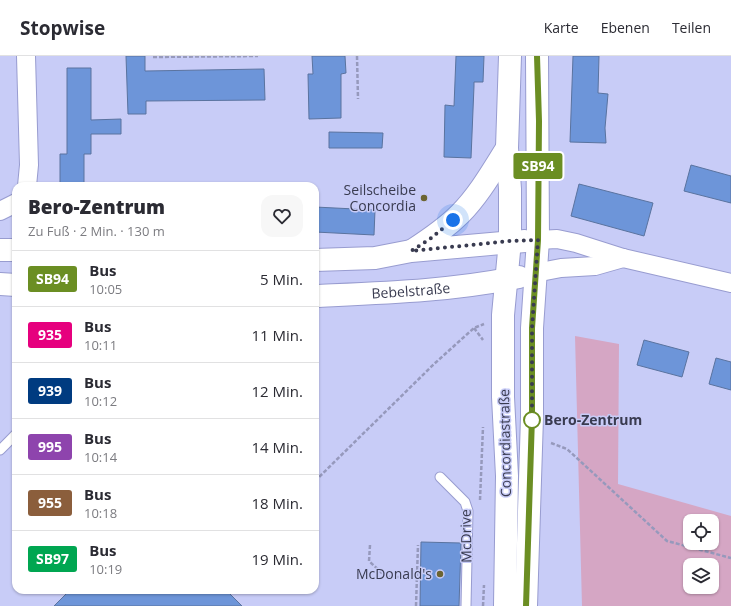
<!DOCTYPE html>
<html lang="de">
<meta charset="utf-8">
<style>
body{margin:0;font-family:"Open Sans",sans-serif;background:#f7f7f7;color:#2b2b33;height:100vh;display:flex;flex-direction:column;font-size:15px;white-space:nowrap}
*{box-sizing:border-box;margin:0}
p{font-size:13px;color:#7c7c81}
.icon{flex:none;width:22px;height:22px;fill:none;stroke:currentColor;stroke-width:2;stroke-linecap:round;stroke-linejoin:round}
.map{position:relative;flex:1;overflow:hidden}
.panel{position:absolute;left:12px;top:126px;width:307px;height:412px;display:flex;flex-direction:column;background:#fff;border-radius:12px;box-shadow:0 1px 3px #0004}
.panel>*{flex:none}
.badge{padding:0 8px;border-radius:3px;font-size:14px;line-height:26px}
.controls{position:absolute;left:683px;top:458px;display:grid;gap:8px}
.controls a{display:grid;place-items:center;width:36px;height:36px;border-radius:8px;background:#fff;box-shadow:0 1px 3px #0004;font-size:20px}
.you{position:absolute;width:20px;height:20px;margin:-10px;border:3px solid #fff;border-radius:50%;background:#1a73e8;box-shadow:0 0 0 6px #1a73e833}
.map>.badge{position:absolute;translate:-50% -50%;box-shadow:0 0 0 2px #fff}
.round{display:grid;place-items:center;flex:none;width:42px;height:42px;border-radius:12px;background:#f7f7f7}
.overview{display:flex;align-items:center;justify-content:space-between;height:68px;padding:0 16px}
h1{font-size:19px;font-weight:800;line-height:30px}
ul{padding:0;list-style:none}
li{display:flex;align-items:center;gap:12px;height:56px;padding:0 16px;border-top:1px solid #e1e1e2}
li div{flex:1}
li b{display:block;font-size:15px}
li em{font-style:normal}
li .badge{min-width:44px;font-weight:700;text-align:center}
header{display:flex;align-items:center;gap:24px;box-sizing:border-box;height:56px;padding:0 20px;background:#fff;border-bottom:1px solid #e1e1e2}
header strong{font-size:19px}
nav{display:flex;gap:22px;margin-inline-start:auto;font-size:14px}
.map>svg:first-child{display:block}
.green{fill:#d5a6c4;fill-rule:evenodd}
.building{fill:#6d95d9;stroke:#5a739f}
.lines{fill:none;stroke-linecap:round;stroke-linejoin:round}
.service-casing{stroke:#989cd0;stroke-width:11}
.minor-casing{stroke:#989cd0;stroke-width:20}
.tertiary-casing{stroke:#989cd0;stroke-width:24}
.path{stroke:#9699bc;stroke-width:2.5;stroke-dasharray:4 2;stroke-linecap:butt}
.service{stroke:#fff;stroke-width:9}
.minor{stroke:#fff;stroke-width:18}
.tertiary{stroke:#fff;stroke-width:22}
.line-casing{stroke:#fff;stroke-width:9}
.line{stroke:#6b8e23;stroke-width:6}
.walk{stroke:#393b50;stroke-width:4;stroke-dasharray:0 7.2}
.poi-dot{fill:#6c6431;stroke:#c8ccf7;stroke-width:1.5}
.stop-dot{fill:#fff;stroke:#6b8e23;stroke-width:2}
.labels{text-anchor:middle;stroke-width:3;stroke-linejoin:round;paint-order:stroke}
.poi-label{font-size:14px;fill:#393b50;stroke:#c8ccf7;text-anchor:end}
.street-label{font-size:14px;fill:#393b50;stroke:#c8ccf7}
.stop-label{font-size:14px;font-weight:bold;fill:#393b50;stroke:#c8ccf7;text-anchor:start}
</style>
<header>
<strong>Stopwise</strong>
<nav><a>Karte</a><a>Ebenen</a><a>Teilen</a></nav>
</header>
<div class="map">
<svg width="731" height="550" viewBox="0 0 731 550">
<rect width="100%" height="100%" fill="#c8ccf7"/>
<!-- green -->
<path class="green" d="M575 280 619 288 618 428 731 460V550H582ZM690 465H712V487H690ZM690 509H712V531H690Z"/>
<!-- building -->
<g class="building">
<polygon points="126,0 145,0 145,15 264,13 265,44 146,45 146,58 128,58"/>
<polygon points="312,0 345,0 346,17 341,18 341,62 309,63 308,18 313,18"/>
<polygon points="456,0 484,0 483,26 474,26 474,30 471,102 444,101 445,49 454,50"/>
<polygon points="573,0 599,0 598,37 608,38 605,72 606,87 570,86"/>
<polygon points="67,12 91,12 91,64 121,63 121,78 91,78 91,98 84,98 84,130 60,130 60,98 67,98"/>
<polygon points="329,76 383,77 382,92 329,92"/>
<polygon points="691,109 731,120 731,147 684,135"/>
<polygon points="579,128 653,147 644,180 571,160"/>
<polygon points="315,151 375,154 374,179 315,176"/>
<polygon points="644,284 689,296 682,321 637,309"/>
<polygon points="716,302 731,306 731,334 709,328"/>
<polygon points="421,486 461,487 459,550 420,550"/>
<polygon points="70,534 226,534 242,550 54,550"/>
</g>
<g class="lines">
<!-- service casing -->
<g class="service-casing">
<g id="service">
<polyline points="0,394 16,378"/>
<polyline points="440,421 465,446 468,455 466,550"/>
</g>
</g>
<!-- minor casing -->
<g class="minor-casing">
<g id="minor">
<polyline points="26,0 29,109 27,130"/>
<polyline points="0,155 16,147"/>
<polyline points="538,184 557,183 576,187 623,202 731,227"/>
<polyline points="535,217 561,212 595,210 623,202"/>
</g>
</g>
<!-- tertiary casing -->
<g class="tertiary-casing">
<g id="tertiary">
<polyline points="0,194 16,194"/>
<path d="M413 194C430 183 446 172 460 158 479 139 493 114 507 92"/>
<polyline points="315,204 375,202 411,195 525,185"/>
<polyline points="0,228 16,229"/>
<path id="s1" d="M315 240C382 237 453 235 519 221"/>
<polyline points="505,550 507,420 503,341 503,259 510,185 510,133 507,92 510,0"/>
<polyline points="526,550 532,361 532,272 538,184 537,0"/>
</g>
</g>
<!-- path -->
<g class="path">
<polyline points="357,0 358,43"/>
<polyline points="153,1 258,0"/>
<polyline points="474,272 483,284"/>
<polyline points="551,387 567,393 667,485 731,502"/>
<polyline points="315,425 434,308 474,272 484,268"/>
<polyline points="480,444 483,371"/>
<polyline points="370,489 369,505 386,521 417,521"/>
<polyline points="416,550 418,489"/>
<polyline points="483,550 484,529"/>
</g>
<!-- service -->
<use href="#service" class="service"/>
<!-- minor -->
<use href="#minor" class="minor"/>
<!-- tertiary -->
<use href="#tertiary" class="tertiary"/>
</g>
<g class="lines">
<!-- line casing -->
<g class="line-casing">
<polyline id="line" points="526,550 532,361 532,272 538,184 539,65 537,0"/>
</g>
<!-- line -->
<use href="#line" class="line"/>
<!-- walk -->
<polyline class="walk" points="453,164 430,183 411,195 510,185 538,184 532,272 532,364"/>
</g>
<!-- markers -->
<g class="poi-dot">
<circle cx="424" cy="142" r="4"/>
<circle cx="440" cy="518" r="4"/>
</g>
<circle class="stop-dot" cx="532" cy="364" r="8"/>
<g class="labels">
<!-- poi labels -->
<g class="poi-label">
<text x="416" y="139">Seilscheibe<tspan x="416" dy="16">Concordia</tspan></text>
<text x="432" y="523">McDonald's</text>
</g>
<!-- street labels -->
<g class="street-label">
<text dy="5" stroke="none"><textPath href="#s1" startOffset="96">Bebelstraße</textPath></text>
<text transform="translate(505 387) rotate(-91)" y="5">Concordiastraße</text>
<text transform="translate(466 480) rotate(-91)" y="5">McDrive</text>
</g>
<!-- stop labels -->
<g class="stop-label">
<text x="544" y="369">Bero-Zentrum</text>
</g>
</g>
</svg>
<div class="controls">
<a><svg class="icon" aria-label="locate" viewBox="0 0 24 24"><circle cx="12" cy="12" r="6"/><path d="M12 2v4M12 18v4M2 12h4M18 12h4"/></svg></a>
<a><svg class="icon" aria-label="layers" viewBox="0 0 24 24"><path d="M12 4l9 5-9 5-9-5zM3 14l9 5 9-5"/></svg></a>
</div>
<div class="you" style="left:453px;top:164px"></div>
<b class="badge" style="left:538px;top:110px;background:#6b8e23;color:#fff">SB94</b>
<section class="panel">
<div class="overview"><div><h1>Bero-Zentrum</h1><p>Zu Fuß · 2 Min. · 130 m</p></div><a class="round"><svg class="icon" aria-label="heart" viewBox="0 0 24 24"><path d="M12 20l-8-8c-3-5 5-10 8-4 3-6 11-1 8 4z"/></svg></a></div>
<ul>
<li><span class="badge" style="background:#6b8e23;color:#fff">SB94</span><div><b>Bus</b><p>10:05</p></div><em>5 Min.</em></li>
<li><span class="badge" style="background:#e6007e;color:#fff">935</span><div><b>Bus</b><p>10:11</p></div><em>11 Min.</em></li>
<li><span class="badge" style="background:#003b80;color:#fff">939</span><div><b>Bus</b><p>10:12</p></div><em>12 Min.</em></li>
<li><span class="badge" style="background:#8e44ad;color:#fff">995</span><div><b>Bus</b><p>10:14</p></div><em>14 Min.</em></li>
<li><span class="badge" style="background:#8b5e3c;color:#fff">955</span><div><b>Bus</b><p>10:18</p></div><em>18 Min.</em></li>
<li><span class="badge" style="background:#00a651;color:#fff">SB97</span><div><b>Bus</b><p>10:19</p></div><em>19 Min.</em></li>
</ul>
</section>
</div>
